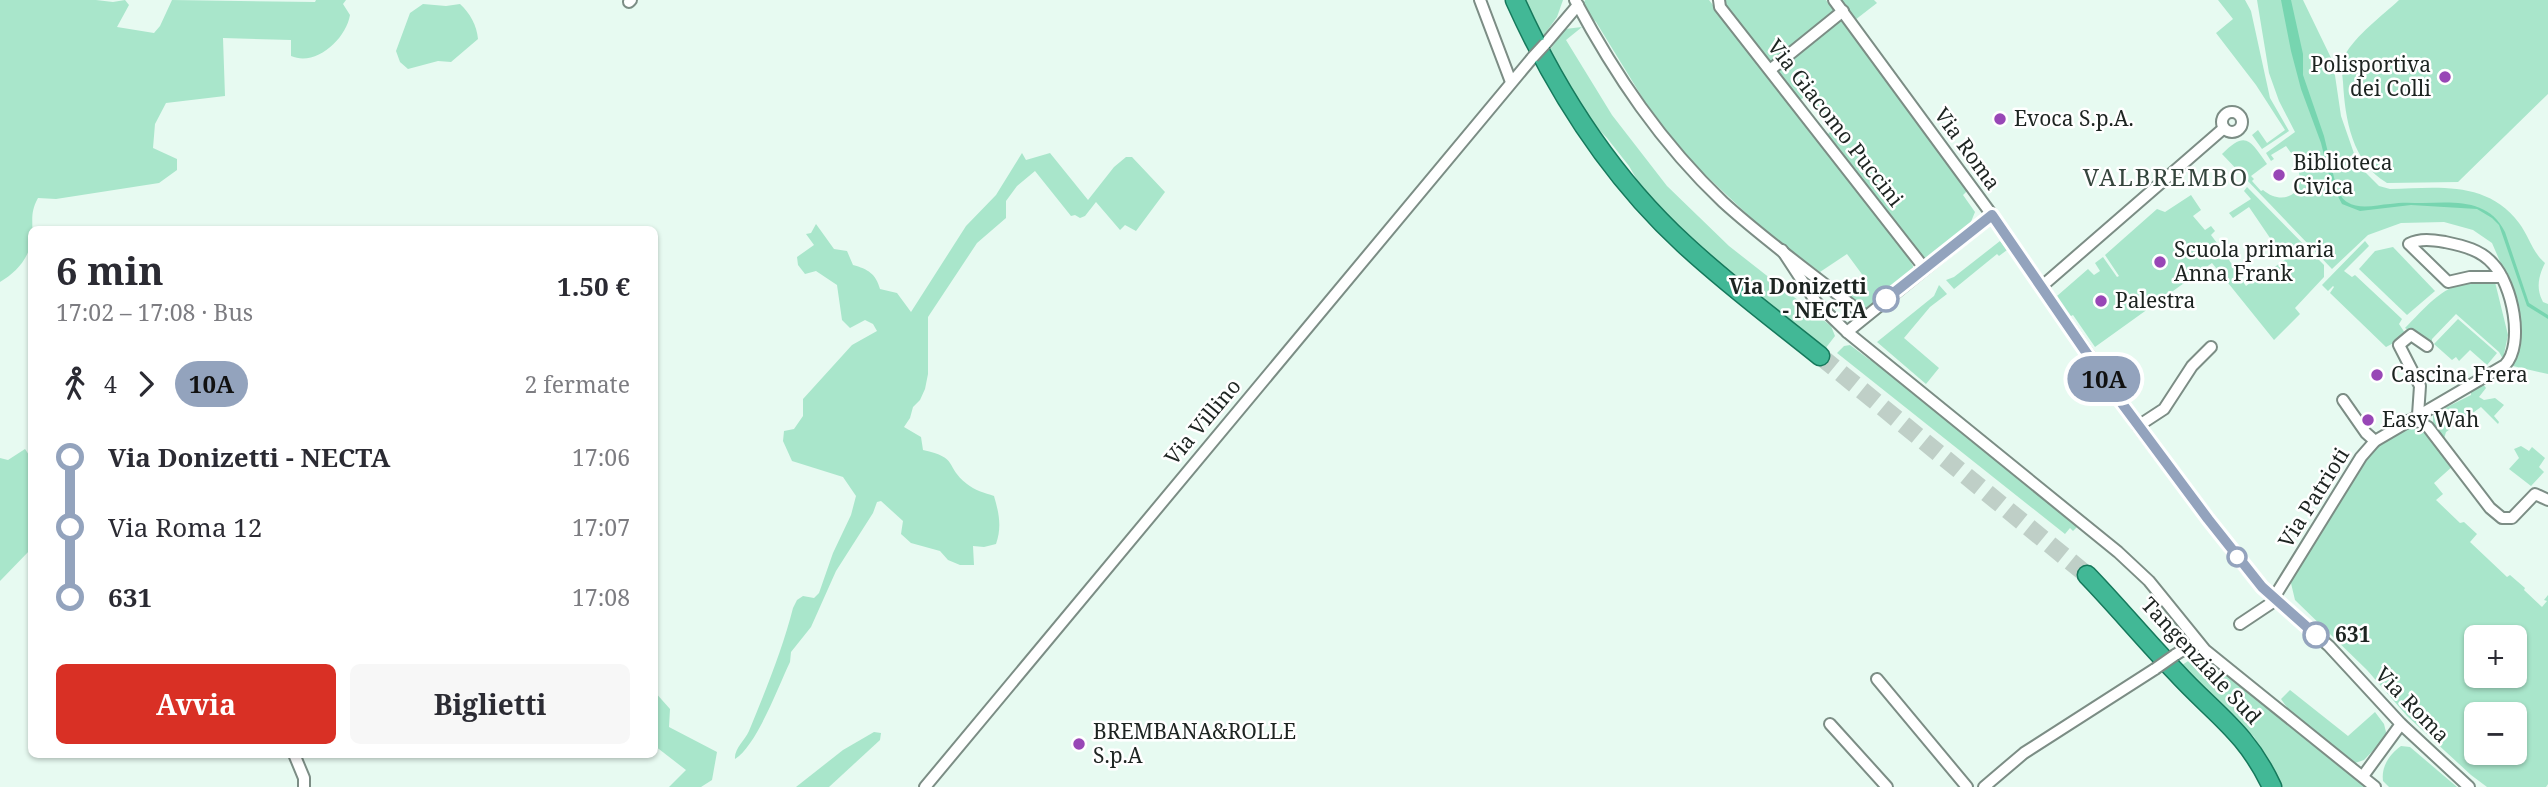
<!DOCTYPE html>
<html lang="it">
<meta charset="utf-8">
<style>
body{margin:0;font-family:"Noto Serif",serif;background:#f7f7f7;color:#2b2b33;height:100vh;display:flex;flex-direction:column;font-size:26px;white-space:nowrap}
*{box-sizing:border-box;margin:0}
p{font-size:23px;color:#7c7c81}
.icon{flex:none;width:38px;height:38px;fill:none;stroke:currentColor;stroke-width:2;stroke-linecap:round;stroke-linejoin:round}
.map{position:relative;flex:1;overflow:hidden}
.details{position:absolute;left:28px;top:226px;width:630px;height:532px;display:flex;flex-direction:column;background:#fff;border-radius:10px;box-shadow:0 2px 5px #0004}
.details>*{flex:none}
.badge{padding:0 14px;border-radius:23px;font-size:24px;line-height:46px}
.tools{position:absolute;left:2464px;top:625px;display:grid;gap:14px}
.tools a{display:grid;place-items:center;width:63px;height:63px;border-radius:10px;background:#fff;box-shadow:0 2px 5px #0004;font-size:35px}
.map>.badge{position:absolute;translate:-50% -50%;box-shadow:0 0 0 4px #fff}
.legs{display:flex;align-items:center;gap:10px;height:77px;padding:0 28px;font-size:23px}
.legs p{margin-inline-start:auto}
.overview{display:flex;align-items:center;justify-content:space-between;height:119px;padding:0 28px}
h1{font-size:38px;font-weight:700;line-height:52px}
.action{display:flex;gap:14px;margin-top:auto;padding:14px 28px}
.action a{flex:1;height:80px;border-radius:10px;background:#d93025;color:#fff;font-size:28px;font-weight:700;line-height:80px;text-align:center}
.action a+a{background:#f7f7f7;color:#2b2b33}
ul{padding:0 28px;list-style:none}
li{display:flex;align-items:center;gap:24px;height:70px;font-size:26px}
li i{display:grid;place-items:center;width:10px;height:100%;margin:0 9px;background:currentColor}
li i::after{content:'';width:18px;height:18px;margin:-9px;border:5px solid;border-radius:50%;background:#fff}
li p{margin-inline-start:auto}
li:first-child i{background:linear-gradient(#0000 50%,currentColor 0)}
li:last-child i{background:linear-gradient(currentColor 50%,#0000 0)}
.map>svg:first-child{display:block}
.green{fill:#a9e6cb;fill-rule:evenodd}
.water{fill:#77d5b0}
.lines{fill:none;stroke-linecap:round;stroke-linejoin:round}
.trunk-tunnel{stroke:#bfcfc7;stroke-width:18;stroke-dasharray:18 9;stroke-linecap:butt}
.minor-casing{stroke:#7c8d85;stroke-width:14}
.trunk-casing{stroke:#16795c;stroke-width:21}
.minor{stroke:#fff;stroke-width:10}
.trunk{stroke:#42b896;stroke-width:18}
.minor-bridge-casing{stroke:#7c8d85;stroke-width:14;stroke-linecap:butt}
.minor-bridge{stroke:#fff;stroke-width:10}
.line-1-casing{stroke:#fff;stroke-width:16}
.line-1{stroke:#93a3bd;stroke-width:10}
.poi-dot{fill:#9847b6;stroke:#fff;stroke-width:2.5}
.stop-1-dot{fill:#fff;stroke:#93a3bd;stroke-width:3.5}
.labels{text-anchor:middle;stroke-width:5;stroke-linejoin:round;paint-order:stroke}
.poi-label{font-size:21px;fill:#1d2421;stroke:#fff;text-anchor:start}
.street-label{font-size:21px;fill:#1d2421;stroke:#fff}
.stop-label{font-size:21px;font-weight:bold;fill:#1d2421;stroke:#fff;text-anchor:end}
.quarter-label{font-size:24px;letter-spacing:2px;fill:#35453d;stroke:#fff}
</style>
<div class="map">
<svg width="2548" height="787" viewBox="0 0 2548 787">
<rect width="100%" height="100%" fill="#e7faf1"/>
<!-- green -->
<g class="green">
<path d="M0 0H96L113 2 125 0 129 5 117 27 154 33 160 26 172 0 315 2 316 0H346L343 4 350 15C346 39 316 67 291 56V40L223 38 225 96 166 103 155 124 153 148 177 159V170L159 183 56 199 38 198C28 216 35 224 31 242 28 260 15 273 0 282Z"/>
<polygon points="1523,0 1563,0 1557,17 1542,38"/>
<polygon points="1585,0 1709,0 1907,255 1913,266 1913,274 1866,311 1849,296 1867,281 1847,254 1820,272 1766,232 1679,150 1650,110 1596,22 1587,14 1583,4"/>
<polygon points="1725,0 1826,0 1968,190 1963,195 1975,212 1968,229 1925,263 1827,135 1832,130 1806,96 1800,100 1725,7"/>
<polygon points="1840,0 1874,0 1877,3 1855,20"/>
<polygon points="2218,0 2245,0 2251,11 2270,98 2289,131 2262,149 2252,135 2258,130 2267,143 2285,130 2256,85 2216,33 2233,19"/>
<path d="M2257 0H2303L2333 62 2341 116 2358 165 2379 186 2390 189C2437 188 2487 180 2519 223 2529 236 2532 252 2545 263 2538 277 2536 289 2543 302L2548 304V374L2513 366 2521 329 2508 280 2492 243 2473 230 2444 222 2401 223 2368 235 2332 269 2222 154C2246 130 2250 140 2267 164L2251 176 2254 179 2252 181 2261 191 2263 190C2284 208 2310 191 2296 166L2299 164 2286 146 2271 155 2274 159 2271 161 2266 153 2295 132 2279 101 2269 73Z"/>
<path d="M2399 0H2548V94L2458 182 2387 183C2352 162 2345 119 2343 82 2342 72 2340 63 2345 55 2355 36 2383 15 2399 0Z"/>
<path d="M423 4 446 6 460 4C470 13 477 26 478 39L451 62 438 61 408 69 400 62 396 51 410 13Z"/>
<polygon points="1582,27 1566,40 1612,115 1667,186 1729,246 1831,326 1835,336 1825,349 1698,247 1644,192 1629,166 1607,138 1588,119 1549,51 1565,29"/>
<path d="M1022 153 1026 160 1050 153 1088 200 1114 167 1126 157H1132L1165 192 1136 231 1125 225 1120 230 1096 202 1085 216 1080 218 1075 215 1071 216 1035 171 1017 186 1006 201V218L977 243 928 317V374L925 389 920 400 913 407 910 418 904 427 921 437 923 450C960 458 944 466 967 484 974 490 985 493 994 496 999 513 1002 527 996 544L984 547 973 546 974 565H960L948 560 940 551 911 543 901 534 903 521 881 501 877 502 873 513 836 571 811 627 791 652 790 662C778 687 757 745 735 759 734 749 745 740 749 731 765 692 783 648 793 608L797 600 803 596 814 598 819 593 833 553 851 515 856 496 843 477 792 461 783 441 784 431 794 429 803 416V399L852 345 877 331 873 324 865 320 850 328 842 320 837 285 816 271 805 274 798 265 797 257 814 245 806 234 811 233 816 224 834 249 847 251 853 265C868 269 876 274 880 289L897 293 911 312 966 226 996 195Z"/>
<polygon points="2247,187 2324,265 2324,277 2295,308 2300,314 2274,340 2212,263 2095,347 2073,315 2069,317 2057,296 2088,269 2094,275 2100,271 2095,263 2103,257 2117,277 2119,276 2105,255 2157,209 2165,212 2191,195 2201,210 2193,216 2205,230 2211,226 2215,231 2211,235 2220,247 2225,244 2229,250 2225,254 2233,266 2237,264 2241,269 2237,273 2246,286 2254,280 2256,282 2262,278 2261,276 2285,260 2249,207 2233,218 2229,213 2251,199 2244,191"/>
<polygon points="2000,241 2007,250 1999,256 1997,254 1954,289 1946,280 1954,277"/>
<polygon points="2365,241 2369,246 2344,271 2352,277 2355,275 2402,319 2399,324 2407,336 2386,347 2330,293 2334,287 2333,286 2328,291 2322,285"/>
<polygon points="2393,247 2435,291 2407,315 2359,269 2375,251"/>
<path d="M2468 282H2495L2508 335 2503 359 2499 352 2456 314 2432 339V344L2405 328C2424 309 2441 287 2468 282Z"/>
<polygon points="1939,285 1947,294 1930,307 1904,338 1939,368 1926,384 1877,342 1934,296"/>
<polygon points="2458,319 2497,353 2487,365 2470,350 2459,361 2456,357 2452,360 2434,344"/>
<polygon points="1850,345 1870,360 1872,358 2078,526 2073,531 2070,528 2065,534 1837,353 1844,346"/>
<polygon points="2483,384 2486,388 2479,397 2484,400 2495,398 2504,405 2494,416 2499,422 2498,424 2481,407 2446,432 2444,439 2433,424 2433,414 2471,395 2471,391"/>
<path d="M2404 424 2422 426 2454 465 2434 483 2443 494 2436 500 2460 523 2464 522 2477 534 2470 542 2507 577 2510 575 2525 588 2524 590 2542 607 2547 601 2544 600 2548 595V784L2546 787H2487L2471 775 2407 716 2367 670 2295 600 2290 579 2337 502 2376 446ZM2476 637H2515V676H2476ZM2476 714H2515V752H2476Z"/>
<polygon points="2521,446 2529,451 2532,447 2545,458 2539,467 2544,472 2531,486 2509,469 2519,458 2514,449"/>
<polygon points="25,449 31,458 31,549 0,581 0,458 8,460"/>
<polygon points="2196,656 2221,674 2223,672 2365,787 2282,787 2254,737 2182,665"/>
<polygon points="2290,690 2348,736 2375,712 2384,724 2387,736 2364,760 2355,763 2293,716 2281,699"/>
<polygon points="654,691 670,709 669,727 717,752 712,780 701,787 669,787 686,770 655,746"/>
<polygon points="874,732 881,733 880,740 829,787 796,787 843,750"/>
<path d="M2401 746 2410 747 2457 787H2389L2383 781C2381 766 2390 754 2401 746Z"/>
</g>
<!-- water -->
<path class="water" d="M2281 0H2291L2303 54V75L2324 136 2337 190C2340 194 2343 200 2347 202 2360 210 2376 205 2390 204 2402 202 2412 203 2423 203 2455 202 2489 199 2505 232L2529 303 2548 315V319L2527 306 2499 225 2492 218 2477 209 2411 205 2360 211 2342 204 2331 183 2321 143 2301 89 2291 51Z"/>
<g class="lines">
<!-- trunk-tunnel -->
<polyline class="trunk-tunnel" points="1820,356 2087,575"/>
<!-- minor casing -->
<g class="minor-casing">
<g id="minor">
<polyline points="1480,0 1511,82"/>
<path d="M1575 0C1615 75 1661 143 1723 202 1768 243 1818 278 1865 316"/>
<polyline points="1719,0 1720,7 1925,269"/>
<polyline points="1834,0 1992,215 2138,426 2238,558 2262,587 2329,646 2401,724 2469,787"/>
<polyline points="629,2 631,0"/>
<polyline points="1545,44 1578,5"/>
<polyline points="1770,70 1843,11"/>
<circle cx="2232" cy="122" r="10"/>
<polyline points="1782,250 1816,302 1847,332 2118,552 2149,581 2205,650 2375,787"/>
<polyline points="2041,287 2224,128"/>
<polyline points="1847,332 1992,215"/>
<polyline points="2343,400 2366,433 2375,441"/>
<polyline points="2418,415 2420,386 2399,345 2411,335 2427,346"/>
<polyline points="2407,421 2416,420 2428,427 2490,508 2502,518 2512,518 2535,494 2548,500"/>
<polyline points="2138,426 2164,409 2192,366 2211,347"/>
<path d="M2240 624 2270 604 2361 457 2375 441 2505 365C2525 344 2512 284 2493 264 2481 250 2464 246 2445 242 2433 240 2420 238 2409 244L2448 282 2470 277H2502"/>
<polyline points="2175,655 2197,641"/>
<polyline points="1877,679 1967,787"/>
<polyline points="1830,724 1887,787"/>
<polyline points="294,754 304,778 304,787"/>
<polyline points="2363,776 2401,724"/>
<polyline points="925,787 1533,57"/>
<polyline points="1984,787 2024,753 2155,669"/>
</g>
</g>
<!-- trunk casing -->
<g class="trunk-casing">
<g id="trunk">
<path d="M1515 0C1556 91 1610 176 1684 244 1727 284 1774 319 1820 356"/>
<path d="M2087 575C2117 606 2145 640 2175 671 2214 714 2246 731 2272 787"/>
</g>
</g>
<!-- minor -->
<use href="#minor" class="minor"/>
<!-- trunk -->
<use href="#trunk" class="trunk"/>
<!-- minor-bridge casing -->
<g class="minor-bridge-casing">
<g id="minor-bridge">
<polyline points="1533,57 1545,44"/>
<polyline points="2155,669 2175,655"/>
</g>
</g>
<!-- minor-bridge -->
<use href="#minor-bridge" class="minor-bridge"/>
</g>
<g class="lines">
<!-- line-1 casing -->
<g class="line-1-casing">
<polyline id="line-1" points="1886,299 1992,215 2112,390 2208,519 2262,587 2316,635"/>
</g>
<!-- line-1 -->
<use href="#line-1" class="line-1"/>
</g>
<!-- markers -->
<g class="poi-dot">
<circle cx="2445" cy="77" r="7"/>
<circle cx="2000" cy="119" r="7"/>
<circle cx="2279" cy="175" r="7"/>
<circle cx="2160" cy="262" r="7"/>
<circle cx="2101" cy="301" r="7"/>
<circle cx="2377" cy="375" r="7"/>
<circle cx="2368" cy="420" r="7"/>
<circle cx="1079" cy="744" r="7"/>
</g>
<g class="stop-1-dot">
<circle cx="1886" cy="299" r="12"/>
<circle cx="2237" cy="557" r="9"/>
<circle cx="2316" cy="635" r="12"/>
</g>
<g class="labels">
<!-- poi labels -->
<g class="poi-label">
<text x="2431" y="72" text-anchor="end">Polisportiva<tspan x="2431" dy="24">dei Colli</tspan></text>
<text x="2014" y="126">Evoca S.p.A.</text>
<text x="2293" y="170">Biblioteca<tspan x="2293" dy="24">Civica</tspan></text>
<text x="2174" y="257">Scuola primaria<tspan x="2174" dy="24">Anna Frank</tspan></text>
<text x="2115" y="308">Palestra</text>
<text x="2391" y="382">Cascina Frera</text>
<text x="2382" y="427">Easy Wah</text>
<text x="1093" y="739">BREMBANA&amp;ROLLE<tspan x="1093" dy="24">S.p.A</tspan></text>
</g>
<!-- street labels -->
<g class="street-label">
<text transform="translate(1835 123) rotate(52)" y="7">Via Giacomo Puccini</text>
<text transform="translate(1967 149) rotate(54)" y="7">Via Roma</text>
<text transform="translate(1203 422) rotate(-50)" y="7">Via Villino</text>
<text transform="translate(2314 498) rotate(-58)" y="7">Via Patrioti</text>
<text transform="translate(2201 661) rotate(47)" y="7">Tangenziale Sud</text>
<text transform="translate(2412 705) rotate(46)" y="7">Via Roma</text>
</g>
<!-- stop labels -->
<g class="stop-label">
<text x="1867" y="294">Via Donizetti<tspan x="1867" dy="24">- NECTA</tspan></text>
<text x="2335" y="642" text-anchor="start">631</text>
</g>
<!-- quarter labels -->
<g class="quarter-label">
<text x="2166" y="186">VALBREMBO</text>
</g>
</g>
</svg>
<div class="tools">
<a>+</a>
<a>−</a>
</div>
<b class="badge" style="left:2104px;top:379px;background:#93a3bd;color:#111">10A</b>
<section class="details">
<div class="overview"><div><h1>6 min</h1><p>17:02 – 17:08 · Bus</p></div><b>1.50 €</b></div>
<div class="legs"><svg class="icon" aria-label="walk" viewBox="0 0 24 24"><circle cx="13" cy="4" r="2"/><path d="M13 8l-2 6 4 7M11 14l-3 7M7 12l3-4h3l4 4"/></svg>4<svg class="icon" aria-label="forward" viewBox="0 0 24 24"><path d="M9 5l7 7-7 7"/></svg><b class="badge" style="background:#93a3bd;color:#111">10A</b><p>2 fermate</p></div>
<ul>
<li><i style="color:#93a3bd"></i><b>Via Donizetti - NECTA</b><p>17:06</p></li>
<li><i style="color:#93a3bd"></i><span>Via Roma 12</span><p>17:07</p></li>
<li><i style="color:#93a3bd"></i><b>631</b><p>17:08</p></li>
</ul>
<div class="action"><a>Avvia</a><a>Biglietti</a></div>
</section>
</div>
